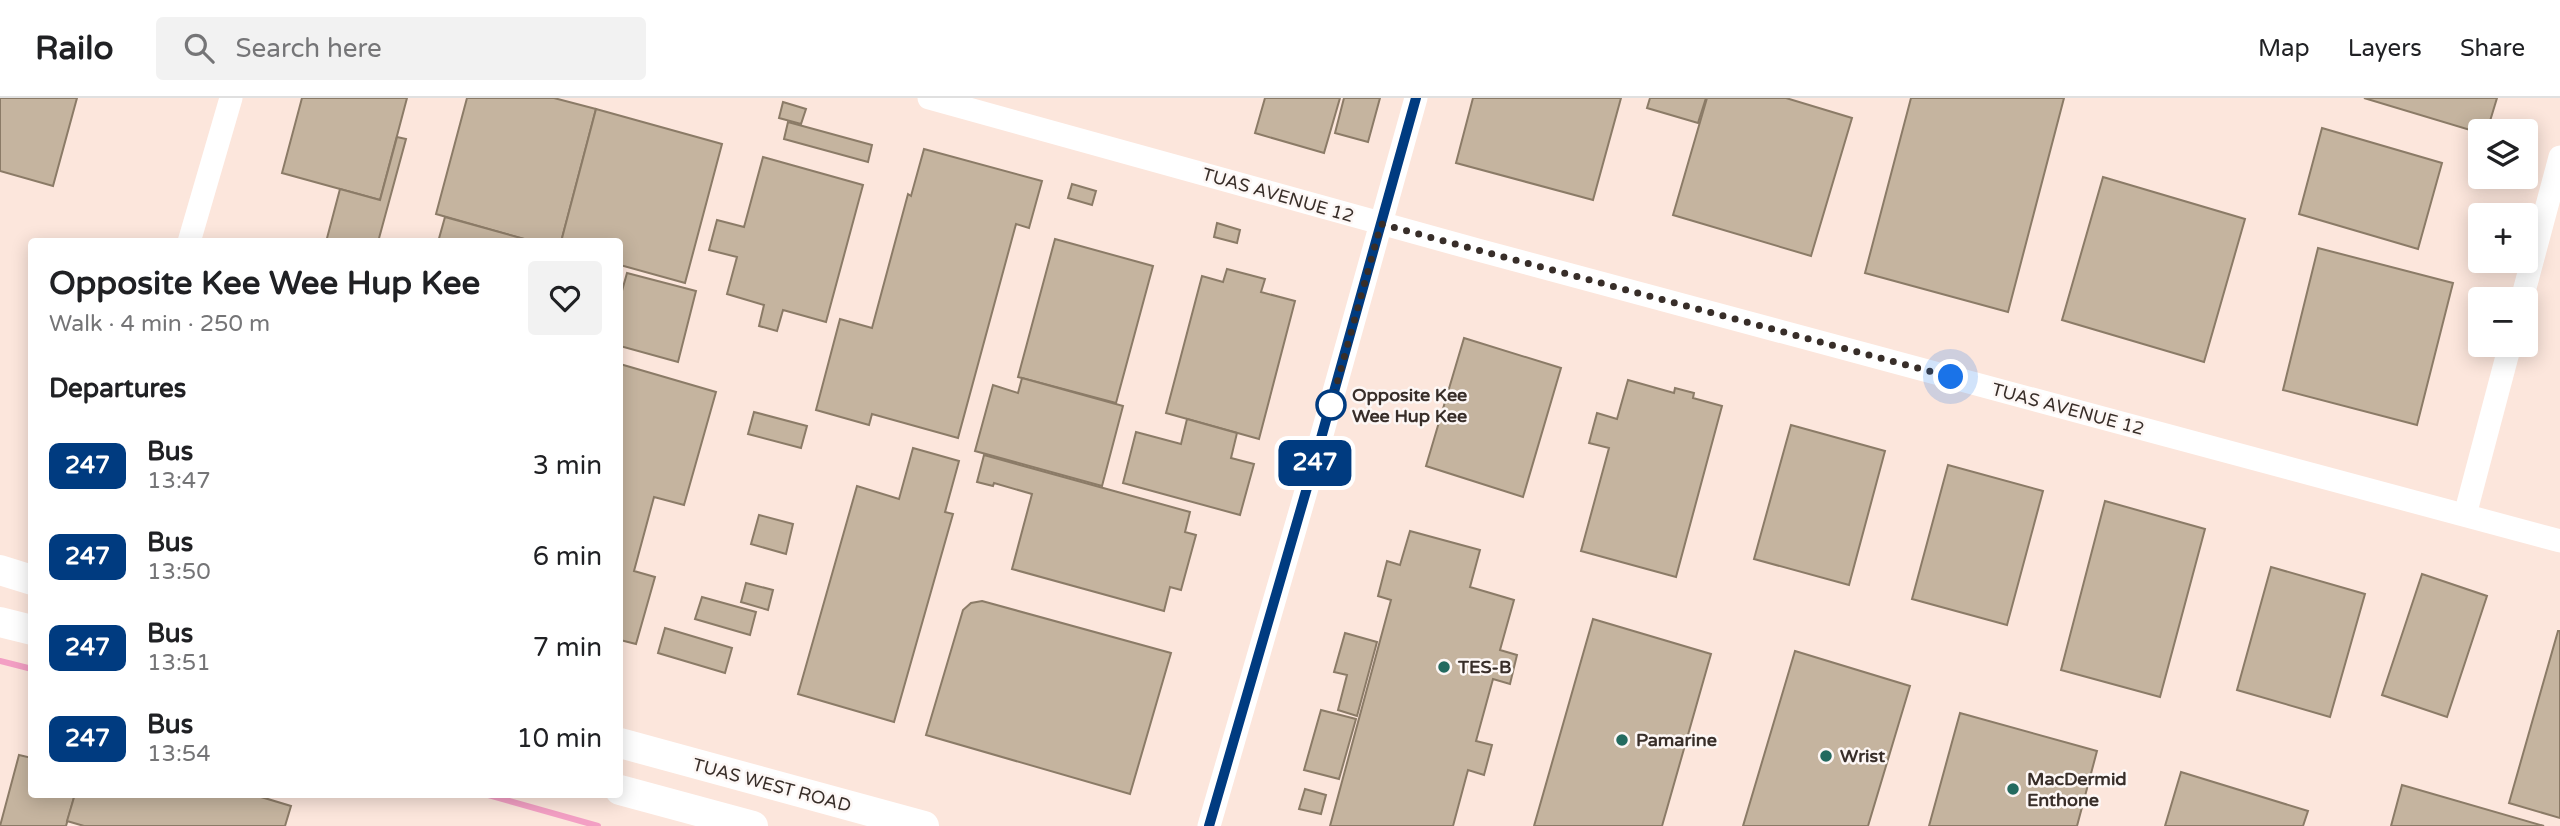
<!DOCTYPE html>
<meta charset="utf-8">
<style>
body{margin:0;font-family:"Varela Round",sans-serif;background:#f2f2f2;color:#202124;height:100vh;display:flex;flex-direction:column;font-size:26px;white-space:nowrap}
*{box-sizing:border-box;margin:0}
p{font-size:23px;color:#757577}
.icon{flex:none;width:38px;height:38px;fill:none;stroke:currentColor;stroke-width:2;stroke-linecap:round;stroke-linejoin:round}
.map{position:relative;flex:1;overflow:hidden}
.side{position:absolute;left:28px;top:140px;width:595px;height:560px;display:flex;flex-direction:column;background:#fff;border-radius:7px;box-shadow:0 4px 18px #0003}
.side>*{flex:none}
.badge{padding:0 14px;border-radius:10px;font-size:24px;line-height:46px}
.tools{position:absolute;left:2468px;top:21px;display:grid;gap:14px}
.tools a{display:grid;place-items:center;width:70px;height:70px;border-radius:7px;background:#fff;box-shadow:0 4px 18px #0003;font-size:35px}
.you{position:absolute;width:35px;height:35px;margin:-18px;border:5px solid #fff;border-radius:50%;background:#1a73e8;box-shadow:0 0 0 10px #1a73e833}
.map>.badge{position:absolute;translate:-50% -50%;box-shadow:0 0 0 4px #fff}
h2{padding:0 21px;font-size:26px;line-height:63px}
.round{display:grid;place-items:center;flex:none;width:74px;height:74px;border-radius:7px;background:#f2f2f2}
.headline{display:flex;align-items:center;justify-content:space-between;height:119px;padding:0 21px}
h1{font-size:33px;font-weight:700;line-height:52px}
ul{padding:0;list-style:none}
li{display:flex;align-items:center;gap:21px;height:91px;padding:0 21px}
li div{flex:1}
li b{display:block;font-size:26px}
li em{font-style:normal}
li .badge{min-width:77px;font-weight:700;text-align:center}
header{display:flex;align-items:center;gap:42px;box-sizing:border-box;height:98px;padding:0 35px;background:#fff;border-bottom:2px solid #e0e0e0}
header strong{font-size:33px}
nav{display:flex;gap:38px;margin-inline-start:auto;font-size:24px}
.search{width:490px;height:63px;background:#f2f2f2;display:flex;align-items:center;gap:18px;box-sizing:border-box;padding:0 24px;border-radius:7px;color:#757577;font-size:26px}
.map>svg:first-child{display:block}
.lines{fill:none;stroke-linecap:round;stroke-linejoin:round}
.stream{stroke:#f39fc4;stroke-width:6}
.building{fill:#c5b49f;stroke:#8b7b67;stroke-width:2}
.minor{stroke:#fff;stroke-width:23}
.major{stroke:#fff;stroke-width:30}
.line-casing{stroke:#fff;stroke-width:16}
.line{stroke:#003b80;stroke-width:10}
.walk{stroke:#382e29;stroke-width:7;stroke-dasharray:0 12.6}
.stop-dot{fill:#fff;stroke:#003b80;stroke-width:3.5}
.poi-dot{fill:#236a5f;stroke:#fdf7f5;stroke-width:2.5}
.labels{text-anchor:middle;stroke-width:5;stroke-linejoin:round;paint-order:stroke}
.street-label{font-size:18px;fill:#382e29;stroke:#fdf7f5}
.stop-label{font-size:18px;font-weight:bold;fill:#382e29;stroke:#fdf7f5;text-anchor:start}
.poi-label{font-size:18px;font-weight:bold;fill:#382e29;stroke:#fdf7f5;text-anchor:start}
</style>
<header>
<strong>Railo</strong>
<div class="search"><svg class="icon" aria-label="search" viewBox="0 0 24 24"><circle cx="10" cy="10" r="6"/><path d="M15 15l6 6"/></svg>Search here</div>
<nav><a>Map</a><a>Layers</a><a>Share</a></nav>
</header>
<div class="map">
<svg width="2560" height="728" viewBox="0 0 2560 728">
<rect width="100%" height="100%" fill="#fce6dc"/>
<g class="lines">
<!-- stream -->
<g class="stream">
<polyline points="0,563 32,571"/>
<polyline points="485,696 598,728"/>
</g>
</g>
<!-- building -->
<g class="building">
<polygon points="0,0 77,0 53,88 0,73"/>
<polygon points="302,0 407,0 380,102 282,75"/>
<polygon points="467,0 554,0 596,11 561,144 534,144 436,116"/>
<polygon points="1265,0 1340,0 1324,55 1255,35"/>
<polygon points="1344,0 1380,0 1368,44 1335,35"/>
<polygon points="1473,0 1621,0 1593,102 1456,65"/>
<polygon points="1650,0 1706,0 1698,25 1647,10"/>
<polygon points="1707,0 1786,0 1852,20 1811,158 1673,117"/>
<polygon points="1911,0 2064,0 2008,214 1865,175"/>
<polygon points="2364,0 2497,0 2487,33 2480,35"/>
<polygon points="783,4 806,11 801,26 779,20"/>
<polygon points="596,11 722,46 685,185 620,167 620,144 561,144"/>
<polygon points="788,24 872,47 868,64 784,41"/>
<polygon points="2322,30 2442,65 2418,151 2299,116"/>
<polygon points="397,39 406,41 378,144 326,144 340,91 380,102"/>
<polygon points="924,51 1042,83 1029,130 1016,126 958,340 872,316 869,327 816,312 840,221 872,230 908,96 911,98"/>
<polygon points="763,59 863,87 826,224 783,212 777,233 759,228 764,207 727,196 737,159 709,152 717,122 744,129"/>
<polygon points="2103,79 2245,121 2204,264 2062,222"/>
<polygon points="1072,86 1096,93 1092,107 1068,100"/>
<polygon points="445,119 528,142 527,144 438,144"/>
<polygon points="1217,125 1240,132 1237,145 1214,139"/>
<polygon points="1055,141 1153,168 1116,305 1018,279"/>
<polygon points="2318,150 2453,185 2417,327 2283,292"/>
<polygon points="1227,171 1265,181 1261,194 1295,203 1259,341 1166,315 1202,178 1223,184"/>
<polygon points="627,175 696,193 678,264 620,248 620,200"/>
<polygon points="1464,240 1561,270 1523,399 1426,368"/>
<polygon points="620,266 716,294 684,407 654,399 634,473 655,479 636,546 620,542"/>
<polygon points="1022,280 1123,308 1102,388 975,353 993,287 1018,295"/>
<polygon points="1628,282 1674,295 1675,290 1694,295 1693,300 1722,308 1676,479 1581,453 1609,350 1589,345 1597,315 1617,321"/>
<polygon points="754,314 807,328 801,350 748,336"/>
<polygon points="1187,321 1237,335 1231,360 1254,366 1240,417 1123,385 1136,334 1181,346"/>
<polygon points="1791,327 1885,353 1849,487 1754,461"/>
<polygon points="913,350 959,363 945,414 953,416 894,624 798,596 857,388 899,401"/>
<polygon points="984,357 1190,414 1185,434 1196,437 1181,492 1170,489 1164,513 1012,471 1032,396 994,385 993,388 977,384"/>
<polygon points="1948,367 2043,393 2007,527 1912,501"/>
<polygon points="2105,403 2205,431 2160,599 2061,572"/>
<polygon points="759,417 793,426 786,456 751,446"/>
<polygon points="1410,433 1480,452 1470,489 1514,502 1500,552 1517,557 1510,586 1493,581 1476,643 1492,647 1484,677 1468,672 1453,728 1330,728 1391,502 1378,498 1387,463 1400,467"/>
<polygon points="2271,469 2365,496 2330,619 2237,592"/>
<polygon points="2422,476 2487,498 2447,619 2382,597"/>
<polygon points="746,485 773,492 768,512 741,504"/>
<polygon points="702,499 756,514 750,537 695,521"/>
<polygon points="982,503 1171,555 1130,696 926,637 963,512 971,505"/>
<polygon points="1593,521 1711,556 1662,728 1534,728"/>
<polygon points="665,530 732,550 725,575 658,555"/>
<polygon points="2558,533 2560,533 2560,720 2509,705"/>
<polygon points="1345,535 1377,544 1357,618 1338,612 1347,577 1334,574"/>
<polygon points="1795,553 1910,588 1868,728 1743,728"/>
<polygon points="1321,612 1356,621 1339,681 1304,672"/>
<polygon points="1960,615 2097,653 2077,728 1929,728"/>
<polygon points="19,657 32,660 32,696 75,696 66,728 0,728"/>
<polygon points="2181,674 2308,713 2303,728 2165,728"/>
<polygon points="2402,687 2544,728 2391,728"/>
<polygon points="1305,691 1326,697 1321,716 1299,711"/>
<polygon points="75,696 251,696 291,708 285,728 84,728 67,723"/>
</g>
<g class="lines">
<!-- minor -->
<g class="minor">
<polyline points="929,0 1478,152 2560,443"/>
<polyline points="189,144 231,0"/>
<polyline points="2522,201 2560,59"/>
<polyline points="2465,417 2510,247"/>
<polyline points="1209,728 1311,376 1416,0"/>
</g>
<!-- major -->
<g class="major">
<polyline points="0,472 32,482"/>
<polyline points="0,524 32,532"/>
<polyline points="620,645 924,728"/>
<polyline points="620,692 753,728"/>
</g>
</g>
<g class="lines">
<!-- line casing -->
<g class="line-casing">
<polyline id="line" points="1209,728 1311,376 1416,0"/>
</g>
<!-- line -->
<use href="#line" class="line"/>
<!-- walk -->
<polyline class="walk" points="1331,307 1381,126 1951,279"/>
</g>
<!-- markers -->
<circle class="stop-dot" cx="1331" cy="307" r="14"/>
<g class="poi-dot">
<circle cx="1444" cy="569" r="7"/>
<circle cx="1622" cy="642" r="7"/>
<circle cx="1826" cy="658" r="7"/>
<circle cx="2013" cy="691" r="7"/>
</g>
<g class="labels">
<!-- street labels -->
<g class="street-label">
<text transform="translate(1278 97) rotate(16)" y="6">TUAS AVENUE 12</text>
<text transform="translate(2068 311) rotate(15)" y="6">TUAS AVENUE 12</text>
<text transform="translate(772 687) rotate(15)" y="6">TUAS WEST ROAD</text>
</g>
<!-- stop labels -->
<g class="stop-label">
<text x="1352" y="303">Opposite Kee<tspan x="1352" dy="21">Wee Hup Kee</tspan></text>
</g>
<!-- poi labels -->
<g class="poi-label">
<text x="1458" y="575">TES-B</text>
<text x="1636" y="648">Pamarine</text>
<text x="1840" y="664">Wrist</text>
<text x="2027" y="687">MacDermid<tspan x="2027" dy="21">Enthone</tspan></text>
</g>
</g>
</svg>
<div class="tools">
<a><svg class="icon" aria-label="layers" viewBox="0 0 24 24"><path d="M12 4l9 5-9 5-9-5zM3 14l9 5 9-5"/></svg></a>
<a>+</a>
<a>−</a>
</div>
<div class="you" style="left:1951px;top:279px"></div>
<b class="badge" style="left:1315px;top:365px;background:#003b80;color:#fff">247</b>
<section class="side">
<div class="headline"><div><h1>Opposite Kee Wee Hup Kee</h1><p>Walk · 4 min · 250 m</p></div><a class="round"><svg class="icon" aria-label="heart" viewBox="0 0 24 24"><path d="M12 20l-8-8c-3-5 5-10 8-4 3-6 11-1 8 4z"/></svg></a></div>
<h2>Departures</h2>
<ul>
<li><span class="badge" style="background:#003b80;color:#fff">247</span><div><b>Bus</b><p>13:47</p></div><em>3 min</em></li>
<li><span class="badge" style="background:#003b80;color:#fff">247</span><div><b>Bus</b><p>13:50</p></div><em>6 min</em></li>
<li><span class="badge" style="background:#003b80;color:#fff">247</span><div><b>Bus</b><p>13:51</p></div><em>7 min</em></li>
<li><span class="badge" style="background:#003b80;color:#fff">247</span><div><b>Bus</b><p>13:54</p></div><em>10 min</em></li>
</ul>
</section>
</div>
